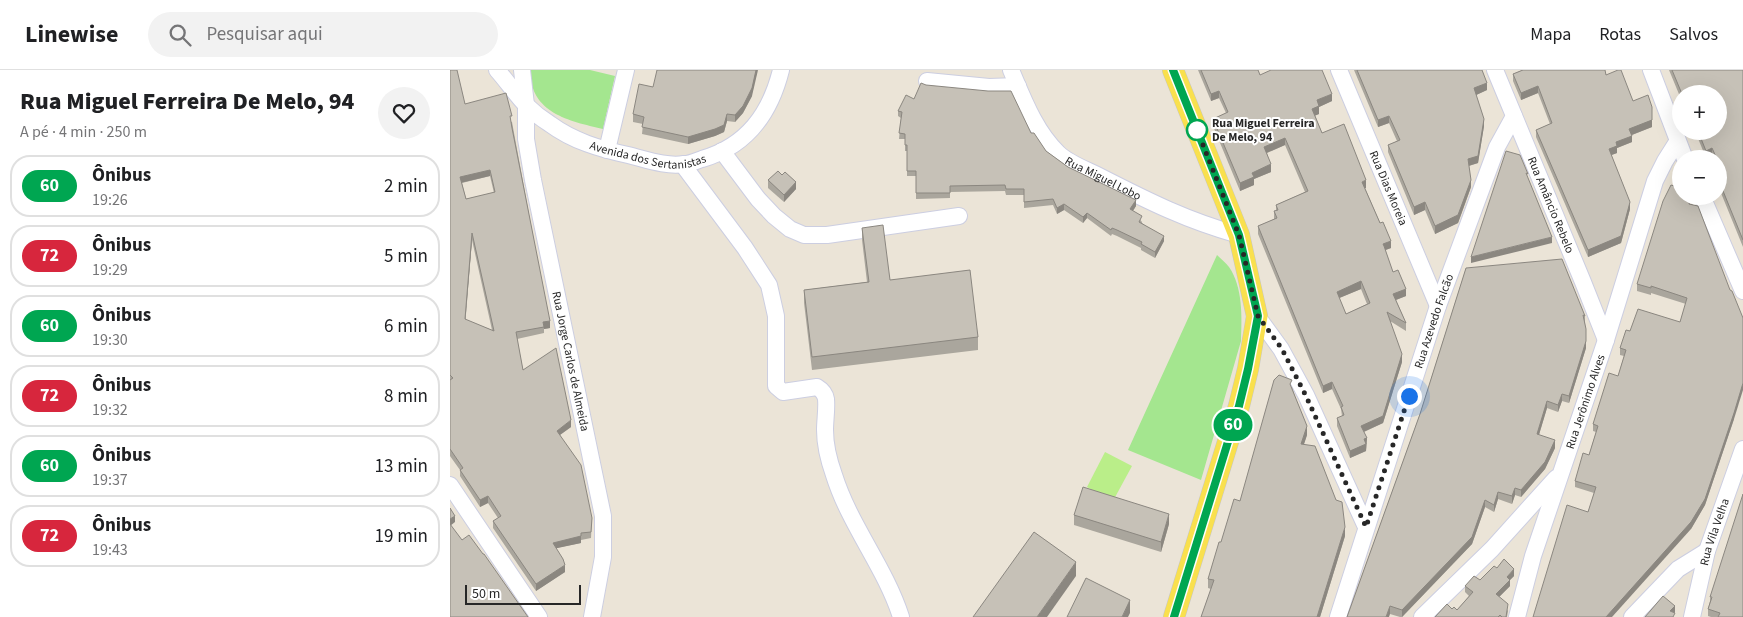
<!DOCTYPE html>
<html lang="pt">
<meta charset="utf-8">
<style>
body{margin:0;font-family:"Source Sans 3",sans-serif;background:#f2f2f2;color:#202124;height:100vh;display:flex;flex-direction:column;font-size:19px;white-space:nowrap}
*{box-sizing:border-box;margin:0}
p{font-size:16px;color:#757577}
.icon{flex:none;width:28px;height:28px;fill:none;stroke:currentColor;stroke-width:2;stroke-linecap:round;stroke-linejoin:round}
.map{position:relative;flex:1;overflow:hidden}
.panel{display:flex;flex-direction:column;background:#fff;width:450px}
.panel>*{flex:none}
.badge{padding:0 10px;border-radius:16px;font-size:18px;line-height:32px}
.controls{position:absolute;left:1222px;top:15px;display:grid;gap:10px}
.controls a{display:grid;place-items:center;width:55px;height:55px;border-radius:50%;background:#fff;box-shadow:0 5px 20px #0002;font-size:25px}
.scale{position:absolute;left:15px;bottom:12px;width:116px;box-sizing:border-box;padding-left:5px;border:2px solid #272727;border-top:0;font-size:14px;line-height:18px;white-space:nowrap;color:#272727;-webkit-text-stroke:4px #fff;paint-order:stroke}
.you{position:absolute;width:25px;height:25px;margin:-12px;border:4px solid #fff;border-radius:50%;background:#1a73e8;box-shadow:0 0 0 8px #1a73e833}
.map>.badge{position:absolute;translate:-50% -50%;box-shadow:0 0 0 2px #fff}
.round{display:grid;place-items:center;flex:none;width:52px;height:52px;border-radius:26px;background:#f2f2f2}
.overview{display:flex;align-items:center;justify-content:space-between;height:85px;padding:0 20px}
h1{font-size:24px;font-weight:800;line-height:38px}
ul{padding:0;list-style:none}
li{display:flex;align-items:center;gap:15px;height:62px;margin:0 10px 8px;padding:0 10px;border:2px solid #e0e0e0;border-radius:20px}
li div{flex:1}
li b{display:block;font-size:19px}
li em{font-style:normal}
li .badge{min-width:55px;font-weight:700;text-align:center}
header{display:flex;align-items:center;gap:30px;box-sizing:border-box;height:70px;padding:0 25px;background:#fff;border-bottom:1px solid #e0e0e0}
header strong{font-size:24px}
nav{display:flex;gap:28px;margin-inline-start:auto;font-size:18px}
.search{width:350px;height:45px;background:#f2f2f2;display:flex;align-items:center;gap:12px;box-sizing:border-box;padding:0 18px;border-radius:28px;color:#757577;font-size:19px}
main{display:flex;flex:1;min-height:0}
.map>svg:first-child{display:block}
.green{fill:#a4e68f}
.pitch{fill:#baee89}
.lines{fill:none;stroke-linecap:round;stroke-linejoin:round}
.minor-casing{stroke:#cccee1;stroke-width:18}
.major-casing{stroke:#c7c7c7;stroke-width:22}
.minor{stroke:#fff;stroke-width:16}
.major{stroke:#f9e04e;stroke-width:21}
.wall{fill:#aaa69d;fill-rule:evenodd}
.shaded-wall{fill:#8b8780}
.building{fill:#c6c1b7;stroke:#8b8780;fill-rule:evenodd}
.line-casing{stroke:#fff;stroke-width:11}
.line{stroke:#00a651;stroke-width:8}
.walk{stroke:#272727;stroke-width:5;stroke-dasharray:0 9}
.stop-dot{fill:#fff;stroke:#00a651;stroke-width:2.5}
.labels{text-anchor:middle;stroke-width:4;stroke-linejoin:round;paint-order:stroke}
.stop-label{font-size:12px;font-weight:bold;fill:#272727;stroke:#fff;text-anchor:start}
.street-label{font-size:12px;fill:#272727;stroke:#fff}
</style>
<header>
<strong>Linewise</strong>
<div class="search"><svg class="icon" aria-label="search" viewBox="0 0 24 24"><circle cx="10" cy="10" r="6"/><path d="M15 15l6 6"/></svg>Pesquisar aqui</div>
<nav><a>Mapa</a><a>Rotas</a><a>Salvos</a></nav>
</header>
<main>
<section class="panel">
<div class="overview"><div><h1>Rua Miguel Ferreira De Melo, 94</h1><p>A pé · 4 min · 250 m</p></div><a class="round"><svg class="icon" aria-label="heart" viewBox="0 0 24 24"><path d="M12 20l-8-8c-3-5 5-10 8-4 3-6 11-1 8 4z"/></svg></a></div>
<ul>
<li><span class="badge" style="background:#00a651;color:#fff">60</span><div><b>Ônibus</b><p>19:26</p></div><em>2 min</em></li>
<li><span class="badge" style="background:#d7263d;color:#fff">72</span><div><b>Ônibus</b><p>19:29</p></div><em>5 min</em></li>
<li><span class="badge" style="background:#00a651;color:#fff">60</span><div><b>Ônibus</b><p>19:30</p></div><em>6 min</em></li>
<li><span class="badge" style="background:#d7263d;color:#fff">72</span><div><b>Ônibus</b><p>19:32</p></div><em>8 min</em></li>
<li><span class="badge" style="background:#00a651;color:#fff">60</span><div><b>Ônibus</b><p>19:37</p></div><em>13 min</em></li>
<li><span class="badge" style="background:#d7263d;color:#fff">72</span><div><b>Ônibus</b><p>19:43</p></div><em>19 min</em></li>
</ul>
</section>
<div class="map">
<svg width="1293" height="547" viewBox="0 0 1293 547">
<rect width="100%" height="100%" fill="#ebe4d7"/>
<!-- green -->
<g class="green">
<path d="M80 0H140L165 6 153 59C119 51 80 43 80 0Z"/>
<path d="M767 185C771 189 776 193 779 197 793 217 792 247 791 271L751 410 678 380Z"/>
</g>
<!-- pitch -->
<polygon class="pitch" points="655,382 682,396 663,431 637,417"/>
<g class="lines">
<!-- minor casing -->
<g class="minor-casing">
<g id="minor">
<path id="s1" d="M47 0C57 11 66 25 76 35 83 42 92 49 100 54 123 71 150 79 178 85 195 89 216 97 234 94 240 94 246 91 252 89 297 76 320 44 331 0"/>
<path id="s2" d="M72 0 76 35V69L83 110 153 446V487L142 547"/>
<path id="s3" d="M561 0C573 28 585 61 608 83 619 94 638 100 651 107 698 131 738 151 789 165"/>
<path id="s4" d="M889 0 988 236"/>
<path id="s5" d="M1045 0 1133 212 1156 270"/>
<polyline points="1201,0 1235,89"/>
<polyline points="477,11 539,17 568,16"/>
<polyline points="157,80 176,0"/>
<polyline points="272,81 308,129 324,146 340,159 354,165 377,165 509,146"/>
<path d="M233 95 295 178 319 215 326 246V316L333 322 367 317C372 320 375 323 376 329 377 339 375 350 375 360 375 375 379 391 384 405 400 456 435 497 451 547"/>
<polyline points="1252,126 1293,221"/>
<polyline points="807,246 831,279 856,325 916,457"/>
<polyline points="0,415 89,547"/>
<path id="s6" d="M888 547 988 236 1047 77 1064 46"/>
<polyline points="972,547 1042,479 1106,408"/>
<path id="s7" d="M1067 547 1083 486 1156 270 1205 111 1215 91 1227 72"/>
<polyline points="1182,547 1228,499 1257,481"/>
<path id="s8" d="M1242 547 1257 481 1293 379"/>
</g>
</g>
<!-- major casing -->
<g class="major-casing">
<polyline id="major" points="723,0 789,165 807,246 798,299 789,336 724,547"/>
</g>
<!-- minor -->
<use href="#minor" class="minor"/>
<!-- major -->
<use href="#major" class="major"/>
</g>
<!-- wall -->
<g class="wall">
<path d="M0 0 15 34 62 52 100 258 94 259V263L67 269 73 300 121 357 110 365 142 448 141 468 131 470V473L106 478 115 502 86 521 43 458V451L48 448 38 433 30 437 10 406V400L0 386ZM40 106 44 123 16 129 12 113ZM22 170 42 260 15 250Z"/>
<path d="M748 0H808L810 5 882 31 869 37V44L865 45 872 63 916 118H915L941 178 935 180 943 202 956 226 946 230 956 253V261L940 251 952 292 933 353 914 362 917 368 916 381 900 388 887 356V348L892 346 891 339 882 319 873 323 808 164V156L824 149V141H826V135L855 122 835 75 817 83 821 102 804 109V115L790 121 763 56V49L776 43 769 28 761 31ZM911 219 917 234 896 244 889 228Z"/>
<polygon points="904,0 1032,0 1037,20 1026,25 1034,56 1028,93 1019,96 1021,117 1008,153 985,164 975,140 964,145 938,82 938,75 947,71 939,53 928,57"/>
<polygon points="1072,0 1155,0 1156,5 1183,31 1202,57 1182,65 1182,72 1167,78 1167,83 1161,85 1180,139 1171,173 1138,187 1086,67 1086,60 1100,54 1088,23 1071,30 1063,11 1063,4"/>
<polygon points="1219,0 1293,0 1293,177 1271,123 1271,116 1269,112 1269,105 1271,104 1269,99 1269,89 1264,89 1262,85 1256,88 1245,61 1269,61 1269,24 1231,24 1231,29"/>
<polygon points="203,17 302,26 293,43 285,52 277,51 274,62 265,66 238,74 192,64 193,54 183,52 183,44"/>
<polygon points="464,29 581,63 596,81 618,97 686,136 683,141 692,152 692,153 714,171 705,188 691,180 691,178 667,166 662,164 661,166 637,148 633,153 614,140 607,144 603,135 574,138 574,125 556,125 555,121 500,122 500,128 466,129 466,106 457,106 457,81 455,81 455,69 449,69 451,48 448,46 448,41"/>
<polygon points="318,110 346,119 334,132 318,118"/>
<polygon points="1241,126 1240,134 1284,349 1255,435 1241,459 1138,442 1144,423 1125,417 1125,411 1139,385 1146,362 1143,361 1143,354 1168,306 1174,286 1170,285 1170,278 1230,252 1236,234 1201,223 1201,225 1187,221 1187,214"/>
<polygon points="412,158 440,210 528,267 528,280 362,300 354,233 354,220 417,212 412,170"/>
<polygon points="1016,198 1135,246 1135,253 1136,278 1119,333 1112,331 1108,342 1097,338 1089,365 1105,378 1095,399 1071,427 1065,425 1062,434 1048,429 1044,442 1035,437 1022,474 952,547 950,547 940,544 897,547 970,344"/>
<polygon points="842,317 857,365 854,374 895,466 870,547 751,547 761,519 758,518 758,509 771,472"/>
<polygon points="624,445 719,454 711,482 624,455"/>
<polygon points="1047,498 1064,506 1060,510 1060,516 1049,527 1058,541 1057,547 985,547 1002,539 1007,540 1019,526 1015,522 1015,516 1030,510"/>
<polygon points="1260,527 1293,547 1261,547 1258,546 1258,539 1260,531"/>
</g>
<!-- shaded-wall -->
<g class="shaded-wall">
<polygon points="306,0 308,0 302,26 293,43 285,52 285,45"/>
<polygon points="1037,13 1037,20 1024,26 1024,18"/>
<polygon points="1088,16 1088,23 1071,30 1071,23"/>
<polygon points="769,21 769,28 761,31 761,24"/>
<polygon points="882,24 882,31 869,37 869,44 862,47 862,39 867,30"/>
<polygon points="1202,37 1202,57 1179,66 1179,59"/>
<polygon points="277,44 277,51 274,62 265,66 238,74 238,67"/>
<polygon points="939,46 939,53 928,57 928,50"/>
<polygon points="1034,49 1034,56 1028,93 1018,96 1018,89"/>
<polygon points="1182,66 1182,72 1167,78 1167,83 1159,86 1159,79 1166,72"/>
<polygon points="835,68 835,75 814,84 814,77"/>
<polygon points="1262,78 1262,85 1256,88 1256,81"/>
<polygon points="821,94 821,102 804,109 804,115 790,121 790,113 802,103"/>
<polygon points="40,100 40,106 10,113 10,107"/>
<polygon points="916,110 916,118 912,119 912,112"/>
<polygon points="1021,110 1021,117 1008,153 985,164 985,156"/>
<polygon points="346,112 346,119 334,132 334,125"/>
<polygon points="686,130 686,136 680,145 680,139"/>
<polygon points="975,132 975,140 964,145 964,137"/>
<polygon points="1180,132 1180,139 1171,173 1138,187 1138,180"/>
<polygon points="614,134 614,140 607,144 607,138"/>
<polygon points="637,143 637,148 633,153 633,147"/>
<polygon points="22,163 22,170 15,256 15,249"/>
<polygon points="714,166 714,171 705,188 705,182"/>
<polygon points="1102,167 1102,173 1021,193 1021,187"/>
<polygon points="941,171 941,178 933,181 933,174"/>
<polygon points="911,211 911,219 887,229 887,222"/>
<polygon points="956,219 956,226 943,231 943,224"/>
<polygon points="100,251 100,258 94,259 93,252"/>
<polygon points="1136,271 1136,278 1119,333 1119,326"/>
<polygon points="952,284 952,292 933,353 911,363 911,356"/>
<polygon points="882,312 882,319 873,323 873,316"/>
<polygon points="1293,313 1293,320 1284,349 1255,435 1241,459 1162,547 1156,547"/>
<polygon points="1112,324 1112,331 1108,342 1108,335"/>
<polygon points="1097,331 1097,338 1087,371 1087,364"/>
<polygon points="121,350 121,357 107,367 107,361"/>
<polygon points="857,356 857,365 851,383 851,374"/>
<polygon points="917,368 916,381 900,388 900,381 914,369"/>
<polygon points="1105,370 1105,378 1095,399 1071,427 1071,420"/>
<polygon points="1065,418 1065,425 1062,434 1062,426"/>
<polygon points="1048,422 1048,429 1044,442 1044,435"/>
<polygon points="38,426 38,433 30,437 30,430"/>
<polygon points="1035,430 1035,437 1022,474 952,547 952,540"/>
<polygon points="719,444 719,454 711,482 711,472"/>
<polygon points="5,446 5,452 0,456 0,449"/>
<polygon points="895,457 895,466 870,547 867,547"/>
<polygon points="131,466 131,473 103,479 103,473"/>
<polygon points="626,492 626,506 597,547 587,547"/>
<polygon points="115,495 115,502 86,521 86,514"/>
<polygon points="1064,499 1064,506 1060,510 1060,516 1046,530 1046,524 1057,507"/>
<polygon points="680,530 680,543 678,547 672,547"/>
<polygon points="940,536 940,544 939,547 936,547"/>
<polygon points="1225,536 1225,543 1220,541"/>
</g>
<!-- building -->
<g class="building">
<path d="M0 0H7L15 34 56 23 62 46H60L62 58 100 251 93 252 94 257 66 262 73 300 106 278 121 350 107 361 131 395 142 448 141 462 131 463V466L103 473 113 489 115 495 86 514 43 451 51 446 38 426 30 430 10 400 13 398 0 379V310L3 308 0 305ZM40 100 45 122 16 129 10 107ZM22 163 44 261 15 249Z"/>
<polygon points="207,0 306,0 302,18 293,36 285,45 277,44 274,55 265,59 238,67 192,57 194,47 183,44 189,14 203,17"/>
<path d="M751 0H808L810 5 821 0H872L882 24 867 30 869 36 862 39 872 63 894 54 916 110 912 112 930 153 933 152 941 171 933 174 934 176 943 202 948 200 956 219 943 224 956 253 937 242 952 284 933 346 911 356 917 368 914 369 916 374 900 381 887 348 894 345 891 337 893 336 882 312 873 316 808 156 827 148 824 141 828 140 826 135 858 121 835 68 814 77 821 94 802 103 804 107 790 113 763 49 778 42 769 21 761 24ZM911 211 920 233 896 244 887 222Z"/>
<polygon points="907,0 1032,0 1037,13 1024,18 1034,49 1028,86 1018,89 1021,110 1008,145 985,156 975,132 964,137 938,75 950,70 939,46 928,50"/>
<polygon points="1073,0 1155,0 1156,5 1168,0 1171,0 1183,31 1198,25 1202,37 1202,50 1179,59 1182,66 1166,72 1167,76 1159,79 1180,132 1171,166 1138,180 1086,60 1102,53 1088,16 1071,23 1063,4"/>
<polygon points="1222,0 1293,0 1293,170 1271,116 1273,115 1269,105 1273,103 1269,92 1269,89 1267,89 1262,78 1256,81 1248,61 1269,61 1269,24 1232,24"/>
<polygon points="471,13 476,15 538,21 561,21 581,63 584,63 596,81 618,97 686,130 680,139 692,146 689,152 714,166 705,182 691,174 692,172 667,160 662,158 661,160 637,143 633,147 614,134 607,138 603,129 574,132 574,119 556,119 555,115 500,116 500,123 466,123 466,101 457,101 457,75 455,75 455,64 449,63 452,42 448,41 456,25 464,29"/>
<polygon points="1056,81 1070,85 1078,104 1076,103 1102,167 1021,187"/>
<polygon points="328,101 332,105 335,102 346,112 334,125 318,110"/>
<polygon points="1221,115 1231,118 1231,126 1240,126 1239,134 1248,136 1280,220 1282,221 1293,248 1293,313 1284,343 1255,429 1241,452 1156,547 1083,547 1117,435 1138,442 1146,417 1125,411 1133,383 1139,385 1148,356 1143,354 1159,303 1168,306 1176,280 1170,278 1176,260 1180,261 1188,239 1230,252 1237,228 1201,216 1201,218 1187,214 1213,131"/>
<polygon points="433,155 440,210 520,200 528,267 362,287 354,220 419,212 412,158"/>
<polygon points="1112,189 1135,246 1133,245 1136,259 1136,271 1119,326 1112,324 1108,335 1097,331 1087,364 1105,370 1095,392 1071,420 1065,418 1062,426 1048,422 1044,435 1035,430 1022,467 952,540 940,536 936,547 897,547 970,344 1016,198"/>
<polygon points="829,305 842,310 840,314 857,356 851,374 865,376 886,430 892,432 895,457 867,547 751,547 764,510 758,509 769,472 771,472 784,429 790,431 824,310"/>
<polygon points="633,417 719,444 711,472 624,445"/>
<polygon points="1293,424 1293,547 1268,547 1270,543 1258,539 1262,527 1260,527"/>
<polygon points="0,438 5,446 0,449"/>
<polygon points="0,454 12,470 19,465 33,484 34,484 78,547 0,547"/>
<polygon points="584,462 626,492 587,547 523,547"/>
<polygon points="1054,489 1064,499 1057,507 1060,510 1046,524 1058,534 1056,547 1052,547 1050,545 1048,547 985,547 997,534 1002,539 1004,537 1007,540 1023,522 1015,516 1024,506 1030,510 1044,496 1047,498"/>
<polygon points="636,508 680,530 672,547 617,547"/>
<polygon points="1213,526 1225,536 1220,541 1225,543 1223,547 1195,547"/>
</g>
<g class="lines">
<!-- line casing -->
<g class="line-casing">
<polyline id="line" points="723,0 789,165 808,246 798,299 789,336 724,547"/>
</g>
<!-- line -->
<use href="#line" class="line"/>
<!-- walk -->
<polyline class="walk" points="747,60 745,55 789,165 808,246 832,279 856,326 916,457 959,326"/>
</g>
<!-- markers -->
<circle class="stop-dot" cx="747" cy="60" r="10"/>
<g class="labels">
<!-- stop labels -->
<g class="stop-label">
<text x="762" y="57">Rua Miguel Ferreira<tspan x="762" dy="14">De Melo, 94</tspan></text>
</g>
<!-- street labels -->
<g class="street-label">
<text dy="4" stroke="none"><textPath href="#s1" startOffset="181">Avenida dos Sertanistas</textPath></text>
<text dy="4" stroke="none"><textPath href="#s3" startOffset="148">Rua Miguel Lobo</textPath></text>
<text dy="4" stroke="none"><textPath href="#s4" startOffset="128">Rua Dias Moreia</textPath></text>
<text dy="4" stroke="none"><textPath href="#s5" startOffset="146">Rua Amâncio Rebelo</textPath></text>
<text dy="4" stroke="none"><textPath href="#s6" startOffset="311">Rua Azevedo Falcão</textPath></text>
<text dy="4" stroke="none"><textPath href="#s2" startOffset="296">Rua Jorge Carlos de Almeida</textPath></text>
<text dy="4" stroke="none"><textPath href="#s7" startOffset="226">Rua Jerônimo Alves</textPath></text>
<text dy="4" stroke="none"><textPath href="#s8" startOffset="88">Rua Vila Velha</textPath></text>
</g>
</g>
</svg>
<div class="controls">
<a>+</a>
<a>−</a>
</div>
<div class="scale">50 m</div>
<div class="you" style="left:959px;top:326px"></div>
<b class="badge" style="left:783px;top:355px;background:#00a651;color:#fff">60</b>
</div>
</main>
